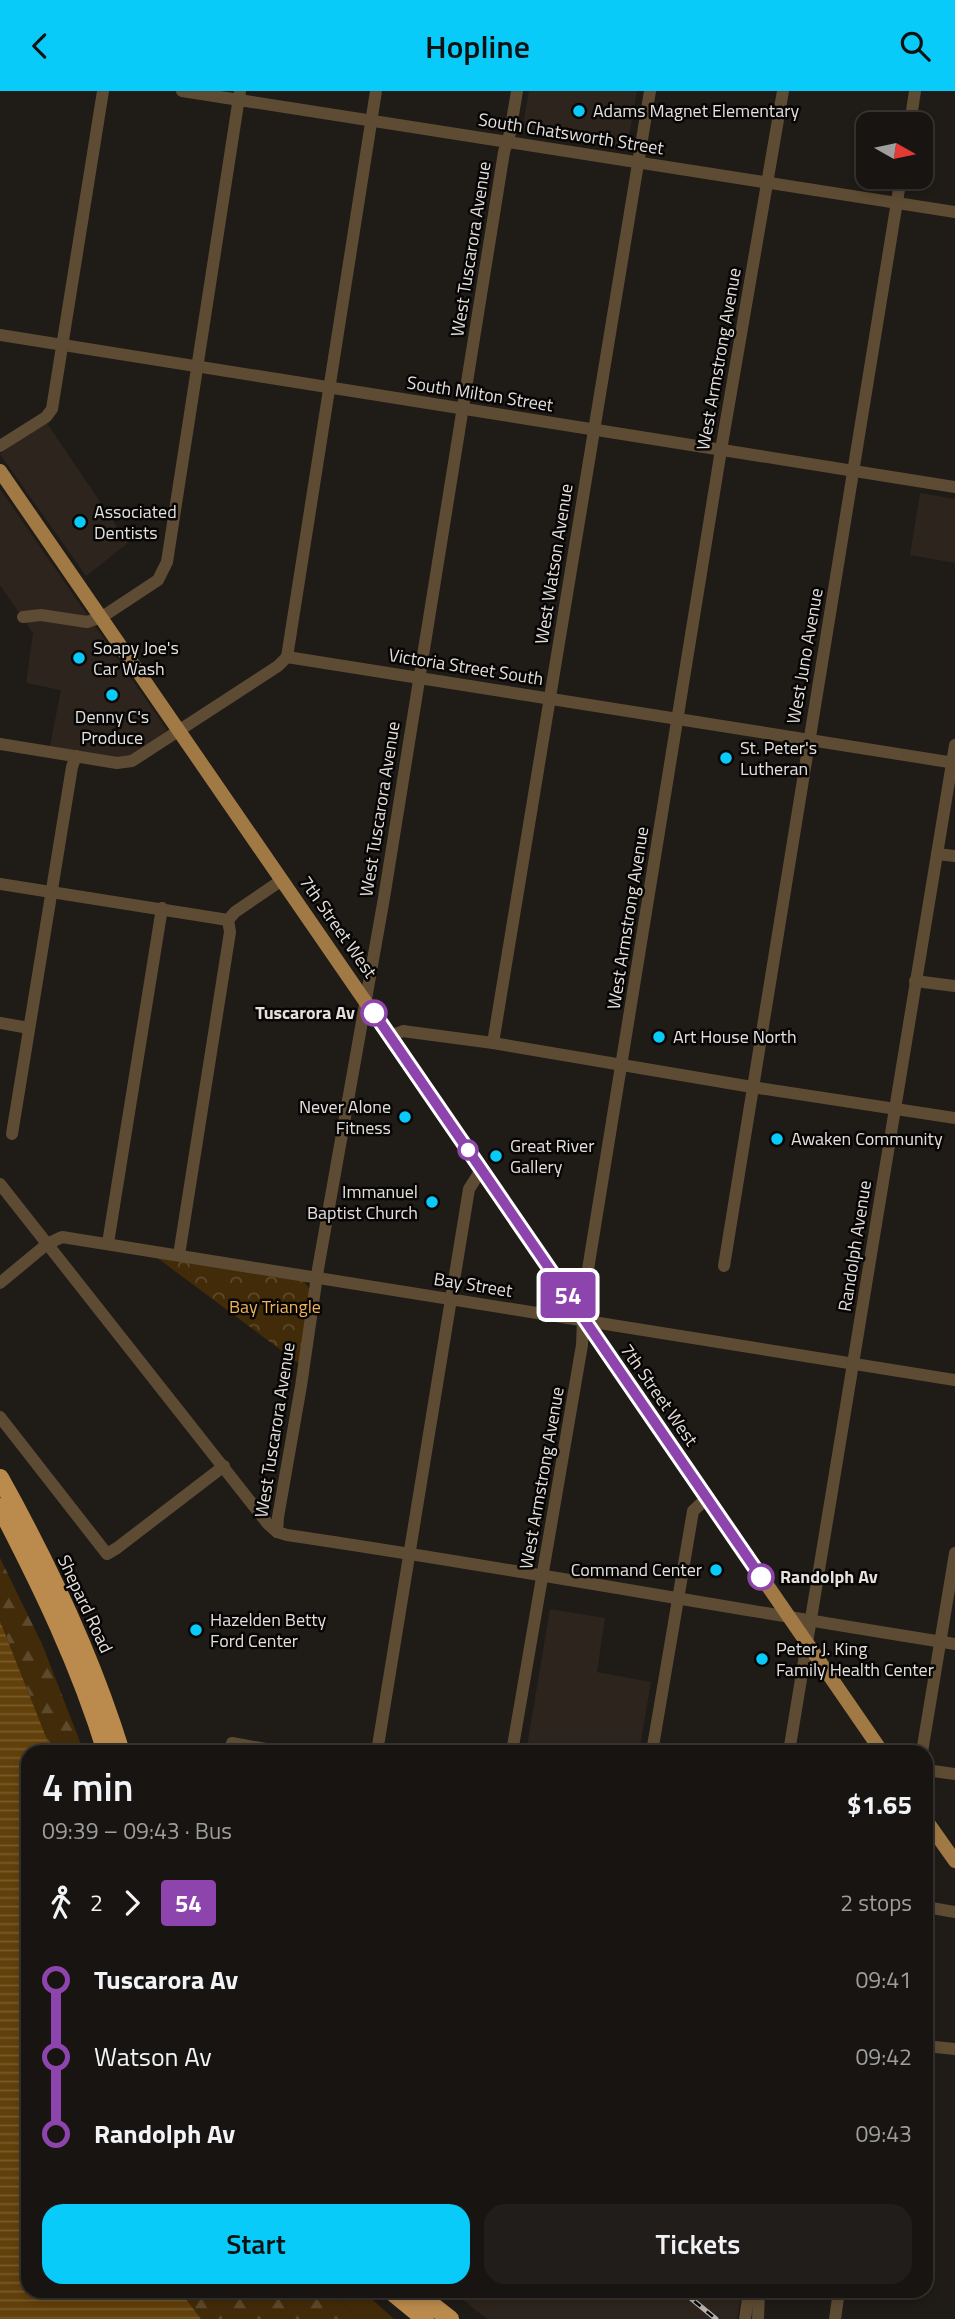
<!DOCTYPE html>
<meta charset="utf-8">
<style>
body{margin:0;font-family:"Titillium Web",sans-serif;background:#201d1a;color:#f1f3f6;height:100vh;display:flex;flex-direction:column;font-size:26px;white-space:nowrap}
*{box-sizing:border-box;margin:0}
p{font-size:23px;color:#9e9e9f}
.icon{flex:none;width:38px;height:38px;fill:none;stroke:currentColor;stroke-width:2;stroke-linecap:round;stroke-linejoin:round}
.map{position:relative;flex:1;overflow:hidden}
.side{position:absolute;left:21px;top:1654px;width:912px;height:553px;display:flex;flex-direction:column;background:#171411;border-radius:21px;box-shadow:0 4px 10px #0003,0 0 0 2px #363331}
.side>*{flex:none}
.badge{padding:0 14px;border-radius:5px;font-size:24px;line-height:46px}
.needle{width:46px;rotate:99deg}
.controls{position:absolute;left:856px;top:21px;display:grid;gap:14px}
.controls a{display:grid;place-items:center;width:77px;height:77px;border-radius:14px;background:#171411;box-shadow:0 4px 10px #0003,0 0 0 2px #363331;font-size:35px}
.map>.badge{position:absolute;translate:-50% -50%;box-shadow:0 0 0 4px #fff}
.legs{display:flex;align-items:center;gap:10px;height:77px;padding:0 21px;font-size:23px}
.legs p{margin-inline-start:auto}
.headline{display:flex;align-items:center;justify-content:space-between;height:119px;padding:0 21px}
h1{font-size:38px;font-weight:600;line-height:52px}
.action{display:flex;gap:14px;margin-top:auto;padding:14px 21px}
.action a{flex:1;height:80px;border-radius:21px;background:#08cbfa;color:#111;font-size:28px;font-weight:600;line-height:80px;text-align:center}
.action a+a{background:#201d1a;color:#f1f3f6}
ul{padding:0 21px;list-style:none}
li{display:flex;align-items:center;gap:24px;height:77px;font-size:26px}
li i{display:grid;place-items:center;width:10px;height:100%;margin:0 9px;background:currentColor}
li i::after{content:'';width:18px;height:18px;margin:-9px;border:5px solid;border-radius:50%;background:#171411}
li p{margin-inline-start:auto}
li:first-child i{background:linear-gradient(#0000 50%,currentColor 0)}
li:last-child i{background:linear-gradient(currentColor 50%,#0000 0)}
header{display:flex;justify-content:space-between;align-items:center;height:91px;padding:0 21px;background:#08cbfa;color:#111;font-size:32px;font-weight:600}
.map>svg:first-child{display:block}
.built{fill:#2d251d}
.green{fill:#422b08}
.forest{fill:url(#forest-firs)}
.park{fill:url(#park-crowns)}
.water{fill:url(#water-rules)}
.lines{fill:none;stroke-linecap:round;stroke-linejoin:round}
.minor{stroke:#5e4b33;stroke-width:12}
.major{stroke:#a07945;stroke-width:14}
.highway{stroke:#ba8b4c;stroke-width:18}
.rail-casing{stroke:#b4b1ae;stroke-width:5}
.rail{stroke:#070605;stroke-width:2.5;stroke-dasharray:8;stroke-linecap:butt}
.line-1-casing{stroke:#fff;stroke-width:16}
.line-1{stroke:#8e44ad;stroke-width:10}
.poi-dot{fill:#08cbfa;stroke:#070605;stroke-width:2.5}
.stop-1-dot{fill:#fff;stroke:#8e44ad;stroke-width:3.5}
.labels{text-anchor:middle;stroke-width:5;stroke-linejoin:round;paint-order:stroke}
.poi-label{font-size:18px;fill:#e3e0de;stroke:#070605;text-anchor:start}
.street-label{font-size:18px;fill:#e3e0de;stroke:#070605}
.stop-label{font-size:18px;font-weight:bold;fill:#e3e0de;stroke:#070605;text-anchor:end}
.park-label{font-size:18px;fill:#f1b158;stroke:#070605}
</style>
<header><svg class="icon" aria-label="back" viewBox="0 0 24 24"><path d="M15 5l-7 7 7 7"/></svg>Hopline<svg class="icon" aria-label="search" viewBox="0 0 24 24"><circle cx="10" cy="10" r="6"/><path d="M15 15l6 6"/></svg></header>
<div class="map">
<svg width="955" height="2228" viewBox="0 0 955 2228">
<defs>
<pattern id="forest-firs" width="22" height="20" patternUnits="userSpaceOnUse" patternTransform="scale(1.75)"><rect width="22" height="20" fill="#422b08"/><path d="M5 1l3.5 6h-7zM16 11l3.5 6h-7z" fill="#5d492c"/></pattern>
<pattern id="park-crowns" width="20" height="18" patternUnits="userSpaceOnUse" patternTransform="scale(1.75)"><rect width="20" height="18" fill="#422b08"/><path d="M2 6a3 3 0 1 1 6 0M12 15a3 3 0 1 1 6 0" fill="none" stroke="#5d492c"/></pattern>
<pattern id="water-rules" width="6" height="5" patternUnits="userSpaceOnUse" patternTransform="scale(1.75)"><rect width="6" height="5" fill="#61400a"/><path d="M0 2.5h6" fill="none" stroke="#785b2d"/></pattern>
</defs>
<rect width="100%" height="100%" fill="#1f1b17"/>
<!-- built -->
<g class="built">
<polygon points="529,0 637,0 627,57 522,40"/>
<polygon points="46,331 128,452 86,485 0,363"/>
<polygon points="0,398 167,639 134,664 118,667 50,655 61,599 26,592 33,542 0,494"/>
<polygon points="920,402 955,408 955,472 910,464"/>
<polygon points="550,1518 605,1527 597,1581 651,1591 639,1661 526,1661"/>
<polygon points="453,2200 742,2200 737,2228 488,2228 483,2225"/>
</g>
<!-- green -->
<polygon class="green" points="331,2200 363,2200 394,2228 357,2228"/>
<!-- forest -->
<g class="forest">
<polygon points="0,1467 42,1553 84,1661 52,1661 0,1530"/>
<polygon points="180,2200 331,2200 357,2228 201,2228"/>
</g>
<!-- park -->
<polygon class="park" points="156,1166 304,1190 310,1199 301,1274"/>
<!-- water -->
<polygon class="water" points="0,1530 52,1661 28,1661 28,2200 180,2200 201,2228 0,2228"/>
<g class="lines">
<!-- minor -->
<g class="minor">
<polyline points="182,0 955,121"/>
<polyline points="910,33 915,0"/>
<polyline points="0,244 955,396"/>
<polyline points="0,355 46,326 52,318 103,0"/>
<polyline points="23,526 41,524 87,531 102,526 158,489 167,471 240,0"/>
<polyline points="287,566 376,0"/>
<polyline points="0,653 117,672 132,670 278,575 287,566 955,672"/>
<polyline points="937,763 955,765"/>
<polyline points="0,793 228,829 235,821 282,789"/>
<polyline points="915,890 955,895"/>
<polyline points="0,932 29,937"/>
<polyline points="390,945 403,940 410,941 493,952 752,996 955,1027"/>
<polyline points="493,952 650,0"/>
<polyline points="12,1043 72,676 76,665"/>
<path d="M0 1093 268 1433 277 1441 287 1444C511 1477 732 1518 955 1553"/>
<polyline points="108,1152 162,817"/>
<polyline points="179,1164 230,841 228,829"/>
<polyline points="724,1175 901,86"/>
<polyline points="0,1192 47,1153 62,1146 955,1289"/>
<polyline points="0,1326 107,1463 117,1457 224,1375"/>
<polyline points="277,1441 278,1426 301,1295 318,1178 384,807 504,61 510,42 517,0"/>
<polyline points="232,1652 283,1661"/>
<polyline points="377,1661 469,1098 481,1079"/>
<polyline points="512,1661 582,1254 584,1205 590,1166 721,359 783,0"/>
<polyline points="652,1661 693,1420 707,1407"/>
<polyline points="789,1661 955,654"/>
<polyline points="922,1661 955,1462"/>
<polyline points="926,1679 955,1683"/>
<polyline points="926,1816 955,1821"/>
<polyline points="926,1955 955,1958"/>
<polyline points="745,2228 749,2200"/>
<polyline points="758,2228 759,2200"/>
<polyline points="835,2228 839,2200"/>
</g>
<!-- major -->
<g class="major">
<polyline points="0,380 882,1661"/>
<polyline points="926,1729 955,1770"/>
</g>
<!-- highway -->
<g class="highway">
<path d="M0 1387C48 1473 92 1567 121 1661"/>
<path d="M0 1416C41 1495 80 1575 106 1661"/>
<polyline points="391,2200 425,2228"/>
<polyline points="414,2200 450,2228"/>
</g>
<!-- rail casing -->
<g class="rail-casing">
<polyline id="rail" points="682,2200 716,2228"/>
</g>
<!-- rail -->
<use href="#rail" class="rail"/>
</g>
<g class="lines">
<!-- line-1 casing -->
<g class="line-1-casing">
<polyline id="line-1" points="374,922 761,1486"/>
</g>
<!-- line-1 -->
<use href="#line-1" class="line-1"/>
</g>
<!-- markers -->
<g class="poi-dot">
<circle cx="579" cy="20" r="7"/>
<circle cx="80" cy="431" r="7"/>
<circle cx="79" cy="567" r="7"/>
<circle cx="112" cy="604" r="7"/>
<circle cx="726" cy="667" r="7"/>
<circle cx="659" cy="946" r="7"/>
<circle cx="405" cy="1026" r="7"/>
<circle cx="777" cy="1048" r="7"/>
<circle cx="496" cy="1065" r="7"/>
<circle cx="432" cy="1111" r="7"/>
<circle cx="716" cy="1479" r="7"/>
<circle cx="196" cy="1539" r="7"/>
<circle cx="762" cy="1568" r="7"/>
</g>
<g class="stop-1-dot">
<circle cx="374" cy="922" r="12"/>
<circle cx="468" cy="1059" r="9"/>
<circle cx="761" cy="1486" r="12"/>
</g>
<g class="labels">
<!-- poi labels -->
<g class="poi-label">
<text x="593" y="26">Adams Magnet Elementary</text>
<text x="94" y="427">Associated<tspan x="94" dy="21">Dentists</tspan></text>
<text x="93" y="563">Soapy Joe's<tspan x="93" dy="21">Car Wash</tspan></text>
<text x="112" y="632" text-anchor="middle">Denny C's<tspan x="112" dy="21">Produce</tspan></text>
<text x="740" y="663">St. Peter's<tspan x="740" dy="21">Lutheran</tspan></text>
<text x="673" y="952">Art House North</text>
<text x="391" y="1022" text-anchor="end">Never Alone<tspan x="391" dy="21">Fitness</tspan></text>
<text x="791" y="1054">Awaken Community</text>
<text x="510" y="1061">Great River<tspan x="510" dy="21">Gallery</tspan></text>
<text x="418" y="1107" text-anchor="end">Immanuel<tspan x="418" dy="21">Baptist Church</tspan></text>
<text x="702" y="1485" text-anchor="end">Command Center</text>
<text x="210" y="1535">Hazelden Betty<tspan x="210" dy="21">Ford Center</tspan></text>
<text x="776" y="1564">Peter J. King<tspan x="776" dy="21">Family Health Center</tspan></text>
</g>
<!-- street labels -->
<g class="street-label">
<text transform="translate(571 43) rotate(9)" y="6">South Chatsworth Street</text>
<text transform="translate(471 158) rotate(-81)" y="6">West Tuscarora Avenue</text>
<text transform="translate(719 268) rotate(-80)" y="6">West Armstrong Avenue</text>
<text transform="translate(480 303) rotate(9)" y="6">South Milton Street</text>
<text transform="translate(554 473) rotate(-81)" y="6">West Watson Avenue</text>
<text transform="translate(805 565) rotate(-80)" y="6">West Juno Avenue</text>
<text transform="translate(466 576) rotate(9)" y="6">Victoria Street South</text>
<text transform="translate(380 718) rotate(-81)" y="6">West Tuscarora Avenue</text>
<text transform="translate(628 827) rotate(-81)" y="6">West Armstrong Avenue</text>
<text transform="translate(338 836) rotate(55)" y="6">7th Street West</text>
<text transform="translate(855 1155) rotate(-81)" y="6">Randolph Avenue</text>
<text transform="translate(473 1194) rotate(9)" y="6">Bay Street</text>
<text transform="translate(659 1304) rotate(55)" y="6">7th Street West</text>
<text transform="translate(275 1339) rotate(-81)" y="6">West Tuscarora Avenue</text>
<text transform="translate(542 1387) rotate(-80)" y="6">West Armstrong Avenue</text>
<text transform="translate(85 1513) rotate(65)" y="6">Shepard Road</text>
</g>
<!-- stop labels -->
<g class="stop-label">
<text x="355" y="928">Tuscarora Av</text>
<text x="780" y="1492" text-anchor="start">Randolph Av</text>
</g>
<!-- park labels -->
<g class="park-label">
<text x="275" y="1222">Bay Triangle</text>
</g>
</g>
</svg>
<div class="controls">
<a><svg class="needle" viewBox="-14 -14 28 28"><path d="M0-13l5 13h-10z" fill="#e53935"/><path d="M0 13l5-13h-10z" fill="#9e9e9f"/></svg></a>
</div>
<b class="badge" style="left:568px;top:1204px;background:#8e44ad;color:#fff">54</b>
<section class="side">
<div class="headline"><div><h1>4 min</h1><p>09:39 – 09:43 · Bus</p></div><b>$1.65</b></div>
<div class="legs"><svg class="icon" aria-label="walk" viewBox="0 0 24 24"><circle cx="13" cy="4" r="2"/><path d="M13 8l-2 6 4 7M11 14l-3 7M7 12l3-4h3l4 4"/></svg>2<svg class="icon" aria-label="forward" viewBox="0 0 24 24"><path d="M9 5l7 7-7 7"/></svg><b class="badge" style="background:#8e44ad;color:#fff">54</b><p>2 stops</p></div>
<ul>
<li><i style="color:#8e44ad"></i><b>Tuscarora Av</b><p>09:41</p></li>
<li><i style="color:#8e44ad"></i><span>Watson Av</span><p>09:42</p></li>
<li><i style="color:#8e44ad"></i><b>Randolph Av</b><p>09:43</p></li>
</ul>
<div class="action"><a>Start</a><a>Tickets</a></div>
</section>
</div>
